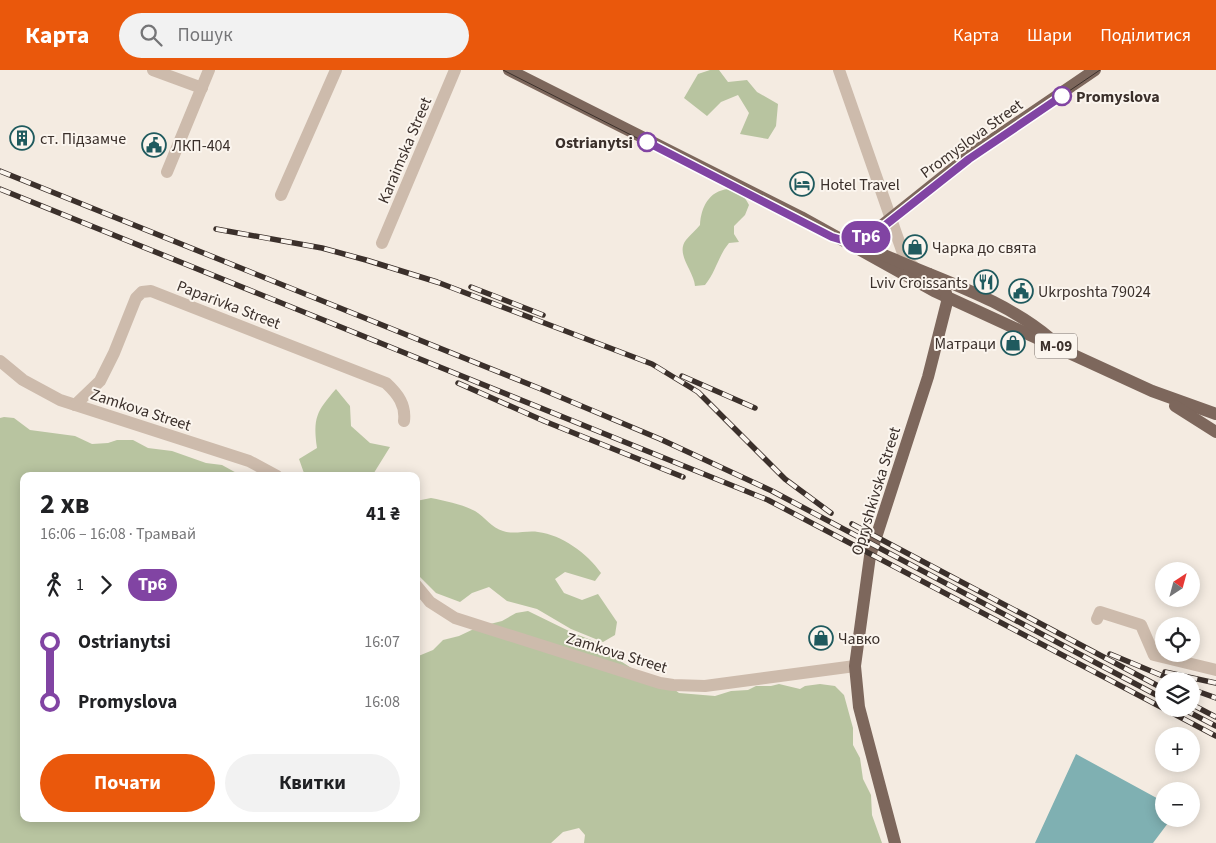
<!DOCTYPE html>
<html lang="uk">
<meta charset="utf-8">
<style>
body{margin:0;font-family:"Source Sans 3",sans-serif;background:#f2f2f2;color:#202124;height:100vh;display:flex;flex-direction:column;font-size:19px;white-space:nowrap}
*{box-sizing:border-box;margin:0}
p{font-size:16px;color:#757577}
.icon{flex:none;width:28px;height:28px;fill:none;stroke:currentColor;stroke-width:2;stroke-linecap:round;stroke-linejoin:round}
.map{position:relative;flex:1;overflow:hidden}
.drawer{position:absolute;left:20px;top:402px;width:400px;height:350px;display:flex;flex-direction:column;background:#fff;border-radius:10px;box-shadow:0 2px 12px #0003}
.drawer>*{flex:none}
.badge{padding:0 10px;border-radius:16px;font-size:18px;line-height:32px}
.needle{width:32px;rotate:36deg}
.buttons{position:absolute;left:1155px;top:492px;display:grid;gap:10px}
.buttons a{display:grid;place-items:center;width:45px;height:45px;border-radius:50%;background:#fff;box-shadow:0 2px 12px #0003;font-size:25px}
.map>.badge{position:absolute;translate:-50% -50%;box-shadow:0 0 0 2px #fff}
.legs{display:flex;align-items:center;gap:8px;height:55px;padding:0 20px;font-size:16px}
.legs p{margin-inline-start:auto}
.headline{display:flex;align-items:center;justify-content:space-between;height:85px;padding:0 20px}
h1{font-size:28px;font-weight:700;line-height:38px}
.cta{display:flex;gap:10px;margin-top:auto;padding:10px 20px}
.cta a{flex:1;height:58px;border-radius:30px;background:#ea580c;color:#fff;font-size:20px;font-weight:700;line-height:58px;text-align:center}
.cta a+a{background:#f2f2f2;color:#202124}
ul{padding:0 20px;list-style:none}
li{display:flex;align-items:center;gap:18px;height:60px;font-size:19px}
li i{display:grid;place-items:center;width:8px;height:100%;margin:0 6px;background:currentColor}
li i::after{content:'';width:12px;height:12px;margin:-6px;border:4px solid;border-radius:50%;background:#fff}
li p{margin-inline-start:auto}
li:first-child i{background:linear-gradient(#0000 50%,currentColor 0)}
li:last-child i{background:linear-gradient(currentColor 50%,#0000 0)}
header{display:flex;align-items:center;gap:30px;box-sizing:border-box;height:70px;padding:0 25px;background:#ea580c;color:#fff}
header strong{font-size:24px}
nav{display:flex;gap:28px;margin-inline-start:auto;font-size:18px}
.search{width:350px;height:45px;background:#f2f2f2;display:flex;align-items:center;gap:12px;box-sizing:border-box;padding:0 18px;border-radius:28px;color:#757577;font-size:19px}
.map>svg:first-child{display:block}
.green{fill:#b8c4a0}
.water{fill:#7fb0b2}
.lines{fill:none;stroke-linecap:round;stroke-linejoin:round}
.minor{stroke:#cdbbac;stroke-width:12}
.major{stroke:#7d675c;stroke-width:12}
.tram{stroke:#3b302b;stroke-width:1}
.rail-casing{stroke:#3b302b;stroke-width:5.5}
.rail{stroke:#fbf5ee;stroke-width:4;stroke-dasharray:11;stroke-linecap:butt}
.line-1-casing{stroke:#fff;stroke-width:11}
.line-1{stroke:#8144a3;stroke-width:8}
.stop-1-dot{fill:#fff;stroke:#8144a3;stroke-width:2.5}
.labels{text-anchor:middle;stroke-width:4;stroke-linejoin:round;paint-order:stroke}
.shield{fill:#fbf5ee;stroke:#756b66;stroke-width:1}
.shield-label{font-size:15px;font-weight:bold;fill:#3b302b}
.stop-label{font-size:16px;font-weight:bold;fill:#3b302b;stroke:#fbf5ee;text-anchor:start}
.poi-label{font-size:16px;fill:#3b302b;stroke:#fbf5ee;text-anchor:start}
.street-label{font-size:16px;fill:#3b302b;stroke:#fbf5ee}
</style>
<header>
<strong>Карта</strong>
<div class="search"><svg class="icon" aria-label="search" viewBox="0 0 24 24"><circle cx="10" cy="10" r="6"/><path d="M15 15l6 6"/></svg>Пошук</div>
<nav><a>Карта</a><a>Шари</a><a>Поділитися</a></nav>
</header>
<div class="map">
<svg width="1216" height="773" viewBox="0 0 1216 773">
<rect width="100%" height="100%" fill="#f4ebe1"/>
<!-- green -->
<g class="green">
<polygon points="710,0 719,0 728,12 747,10 757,22 778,34 776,56 768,69 740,64 749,43 738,25 721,32 707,46 684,28 698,4"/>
<path d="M728 119C739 121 744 125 749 135L745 145 734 156V164L739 172 729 173C718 186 716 202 705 215L695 216C694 201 675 184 686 170 690 165 696 160 700 155 701 137 709 121 728 119Z"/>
<path d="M336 319 350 336 351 356 370 373 390 377 372 406H305L299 389 317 378C313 348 316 342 336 319Z"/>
<polygon points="4,347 14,348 30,360 75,366 92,374 108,373 117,370 133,370 148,378 172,381 206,393 222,395 242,406 24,406 24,749 416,749 416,587 433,580 443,570 459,566 478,557 502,551 516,543 528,541 573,563 599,573 611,585 644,606 666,613 679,623 715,626 731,621 748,620 756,616 771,616 779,614 800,619 805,616 820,614 835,616 844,625 853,658 853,675 860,688 863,709 871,725 872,745 882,773 584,773 585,765 579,758 563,762 551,773 0,773 0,348"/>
<path d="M431 428C446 431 461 434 475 441 485 447 492 458 503 461 513 465 527 460 538 462 562 465 587 483 601 503L595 511 565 502 555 509 564 523 582 530 598 524 617 552 615 565 603 572 571 559 537 539 507 531 489 517 472 523 460 532 436 523 416 503V431Z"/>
</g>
<!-- water -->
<polygon class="water" points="1076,684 1164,732 1164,749 1171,749 1153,773 1035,773"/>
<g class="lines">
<!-- minor -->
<g class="minor">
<polyline points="153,0 202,18"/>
<polyline points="839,0 905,189 916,199"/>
<polyline points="167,102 209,0"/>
<polyline points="281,125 336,0"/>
<polyline points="382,173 455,0"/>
<polyline points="0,291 23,310 60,330 249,391 277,406"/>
<path d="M75 335 100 311 114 283 136 228 142 222 151 221 386 313C398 324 406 335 404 351"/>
<polyline points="416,515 430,532 455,548 660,613 673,615 705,616 855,596"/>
<polyline points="1097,549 1100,542 1141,555 1154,585 1216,600"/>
</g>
<!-- major -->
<g class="major">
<polyline points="509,0 801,147 934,221 1152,321 1216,344"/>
<polyline points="841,168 861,167 875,161 970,85 1095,0"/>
<path d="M882 184C939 210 1003 228 1051 269"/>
<polyline points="1175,336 1216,362"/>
<polyline points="895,773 859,637 855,596 870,486 928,307 947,232 946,223 929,204"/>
</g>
<!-- tram -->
<polyline class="tram" points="503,0 832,167 853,171 874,164 969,89 1100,0"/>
<!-- rail casing -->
<g class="rail-casing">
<g id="rail">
<polyline points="0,101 541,319 660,369 772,421 1164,629"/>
<polyline points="0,119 768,430 1216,666"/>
<polyline points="216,159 322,178 366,190 437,212 652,294 698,322 785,409 831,443"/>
<polyline points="471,217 543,245"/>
<polyline points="682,306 755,338"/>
<polyline points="458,313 544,351 683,407"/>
<polyline points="852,454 1164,619"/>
<polyline points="1110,584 1175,611"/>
<polyline points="1165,602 1216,613"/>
<polyline points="1191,619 1216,628"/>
<polyline points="1191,634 1216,647"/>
<polyline points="1183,639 1216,656"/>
</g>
</g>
<!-- rail -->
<use href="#rail" class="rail"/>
</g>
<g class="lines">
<!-- line-1 casing -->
<g class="line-1-casing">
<polyline id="line-1" points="647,72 832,167 842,170 857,171 874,164 969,89 1062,26"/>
</g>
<!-- line-1 -->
<use href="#line-1" class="line-1"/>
</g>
<!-- icons -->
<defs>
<g id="building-ring" transform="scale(1.25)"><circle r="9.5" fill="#fbf5ee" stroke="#1f5a5e" stroke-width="1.5"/><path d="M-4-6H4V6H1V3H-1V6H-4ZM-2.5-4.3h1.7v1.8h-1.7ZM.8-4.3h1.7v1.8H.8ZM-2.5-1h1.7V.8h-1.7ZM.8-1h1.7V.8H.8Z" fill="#1f5a5e"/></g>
<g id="civic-ring" transform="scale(1.25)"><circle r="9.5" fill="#fbf5ee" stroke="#1f5a5e" stroke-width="1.5"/><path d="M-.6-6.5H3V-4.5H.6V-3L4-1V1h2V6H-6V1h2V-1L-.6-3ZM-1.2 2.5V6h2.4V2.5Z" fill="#1f5a5e"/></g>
<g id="hotel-ring" transform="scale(1.25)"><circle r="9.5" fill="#fbf5ee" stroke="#1f5a5e" stroke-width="1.5"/><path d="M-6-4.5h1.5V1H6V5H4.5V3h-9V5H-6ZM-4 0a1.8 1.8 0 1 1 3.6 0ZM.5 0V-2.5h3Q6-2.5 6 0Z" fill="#1f5a5e"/></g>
<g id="shop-ring" transform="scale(1.25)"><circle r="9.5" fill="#fbf5ee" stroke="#1f5a5e" stroke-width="1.5"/><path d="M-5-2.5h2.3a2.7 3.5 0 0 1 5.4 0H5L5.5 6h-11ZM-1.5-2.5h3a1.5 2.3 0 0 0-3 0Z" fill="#1f5a5e"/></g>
<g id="restaurant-ring" transform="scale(1.25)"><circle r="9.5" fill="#fbf5ee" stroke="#1f5a5e" stroke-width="1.5"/><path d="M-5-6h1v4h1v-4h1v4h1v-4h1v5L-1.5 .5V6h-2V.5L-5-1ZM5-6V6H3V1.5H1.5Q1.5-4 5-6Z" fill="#1f5a5e"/></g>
</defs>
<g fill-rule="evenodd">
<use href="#building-ring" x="22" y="68"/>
<use href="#civic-ring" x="154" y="75"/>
<use href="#hotel-ring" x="802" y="114"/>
<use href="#shop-ring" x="915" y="177"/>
<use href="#restaurant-ring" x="986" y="212"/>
<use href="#civic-ring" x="1021" y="221"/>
<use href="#shop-ring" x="1013" y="273"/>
<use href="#shop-ring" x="821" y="568"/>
</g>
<!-- markers -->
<g class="stop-1-dot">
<circle cx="1062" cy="26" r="9"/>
<circle cx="647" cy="72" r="9"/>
</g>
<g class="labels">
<!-- shield labels -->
<rect class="shield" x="1035" y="263.5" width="42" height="25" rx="4"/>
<g class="shield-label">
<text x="1056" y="281">М-09</text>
</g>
<!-- stop labels -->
<g class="stop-label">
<text x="1076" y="32">Promyslova</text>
<text x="633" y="78" text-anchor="end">Ostrianytsi</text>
</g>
<!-- poi labels -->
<g class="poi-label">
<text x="40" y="74">ст. Підзамче</text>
<text x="172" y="81">ЛКП-404</text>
<text x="820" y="120">Hotel Travel</text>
<text x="932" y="183">Чарка до свята</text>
<text x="968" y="218" text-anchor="end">Lviv Croissants</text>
<text x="1038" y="227">Ukrposhta 79024</text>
<text x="996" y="279" text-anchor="end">Матраци</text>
<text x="838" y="574">Чавко</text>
</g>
<!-- street labels -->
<g class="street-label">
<text transform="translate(971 68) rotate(-36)" y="6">Promyslova Street</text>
<text transform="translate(404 80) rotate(-67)" y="6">Karaimska Street</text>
<text transform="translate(229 234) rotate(21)" y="6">Paparivka Street</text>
<text transform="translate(141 339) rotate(18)" y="6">Zamkova Street</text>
<text transform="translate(875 421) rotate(-73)" y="6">Opryshkivska Street</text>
<text transform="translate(617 582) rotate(17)" y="6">Zamkova Street</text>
</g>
</g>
</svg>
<div class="buttons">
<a><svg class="needle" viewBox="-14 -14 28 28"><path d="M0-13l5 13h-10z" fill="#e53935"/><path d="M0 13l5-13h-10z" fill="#757577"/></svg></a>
<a><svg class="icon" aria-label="locate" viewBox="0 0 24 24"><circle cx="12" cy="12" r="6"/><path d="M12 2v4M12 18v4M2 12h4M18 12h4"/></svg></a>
<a><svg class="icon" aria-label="layers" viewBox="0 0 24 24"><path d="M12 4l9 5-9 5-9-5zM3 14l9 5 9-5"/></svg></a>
<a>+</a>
<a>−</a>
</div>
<b class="badge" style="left:866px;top:167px;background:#8144a3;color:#fff">Тр6</b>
<section class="drawer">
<div class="headline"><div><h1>2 хв</h1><p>16:06 – 16:08 · Трамвай</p></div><b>41 ₴</b></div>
<div class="legs"><svg class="icon" aria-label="walk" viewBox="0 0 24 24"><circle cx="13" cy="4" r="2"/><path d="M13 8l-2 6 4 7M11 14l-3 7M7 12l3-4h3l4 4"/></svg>1<svg class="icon" aria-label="forward" viewBox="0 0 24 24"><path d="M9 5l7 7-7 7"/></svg><b class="badge" style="background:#8144a3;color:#fff">Тр6</b></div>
<ul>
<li><i style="color:#8144a3"></i><b>Ostrianytsi</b><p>16:07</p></li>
<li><i style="color:#8144a3"></i><b>Promyslova</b><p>16:08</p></li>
</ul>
<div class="cta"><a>Почати</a><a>Квитки</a></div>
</section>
</div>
